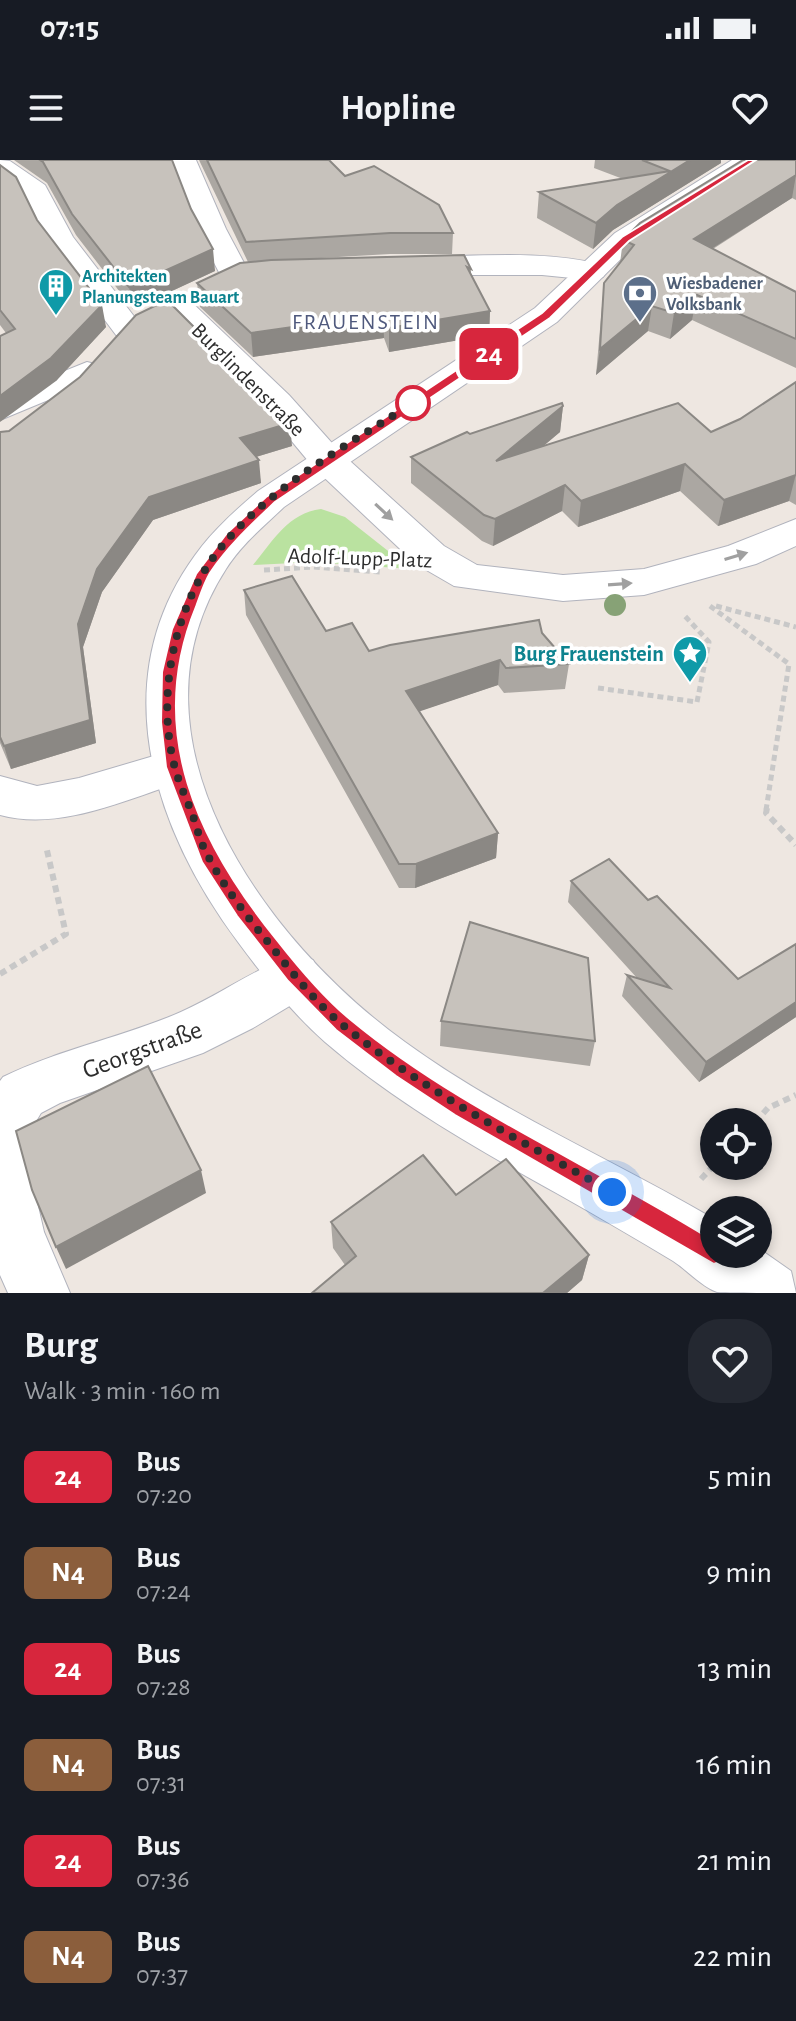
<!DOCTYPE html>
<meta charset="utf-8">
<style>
body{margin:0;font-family:"Alegreya Sans",sans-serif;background:#242831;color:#f1f3f6;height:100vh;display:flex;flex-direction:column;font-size:30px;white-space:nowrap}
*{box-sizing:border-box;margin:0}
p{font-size:26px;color:#9ea1a6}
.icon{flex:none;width:44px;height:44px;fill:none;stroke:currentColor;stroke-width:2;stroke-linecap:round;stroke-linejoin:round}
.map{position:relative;height:1133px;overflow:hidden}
.drawer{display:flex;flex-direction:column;background:#171b24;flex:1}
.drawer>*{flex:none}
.badge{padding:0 16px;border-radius:12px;font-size:28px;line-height:52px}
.tools{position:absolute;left:700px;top:948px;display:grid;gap:16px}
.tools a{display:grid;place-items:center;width:72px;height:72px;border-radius:50%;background:#171b24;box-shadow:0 4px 12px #0003;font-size:40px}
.you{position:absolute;width:40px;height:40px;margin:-20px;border:6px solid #fff;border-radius:50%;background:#1a73e8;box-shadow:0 0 0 12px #1a73e833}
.map>.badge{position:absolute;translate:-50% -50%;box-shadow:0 0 0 4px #fff}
.round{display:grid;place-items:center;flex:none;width:84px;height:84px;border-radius:32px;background:#242831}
.summary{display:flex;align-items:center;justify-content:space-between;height:136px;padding:0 24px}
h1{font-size:38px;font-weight:600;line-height:60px}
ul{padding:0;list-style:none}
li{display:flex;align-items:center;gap:24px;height:96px;padding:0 24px}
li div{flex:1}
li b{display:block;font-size:30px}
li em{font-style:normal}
li .badge{min-width:88px;font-weight:700;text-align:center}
.status{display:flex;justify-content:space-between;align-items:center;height:56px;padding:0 40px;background:#171b24;direction:ltr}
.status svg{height:22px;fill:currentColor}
header{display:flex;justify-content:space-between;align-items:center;height:104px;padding:0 24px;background:#171b24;font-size:36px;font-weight:600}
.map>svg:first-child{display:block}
.green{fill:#bae2a0}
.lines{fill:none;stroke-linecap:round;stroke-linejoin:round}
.minor-casing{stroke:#b1b3bd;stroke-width:2}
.secondary-casing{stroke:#b1b3bd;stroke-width:2}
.path-far1{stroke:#c8c8c8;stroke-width:5;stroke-dasharray:6 4;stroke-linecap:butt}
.path{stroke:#c8c8c8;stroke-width:6;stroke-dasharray:7 5;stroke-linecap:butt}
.minor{fill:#fff;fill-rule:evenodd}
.secondary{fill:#fff;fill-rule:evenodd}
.tree{fill:#87a276}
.wall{fill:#aba7a2}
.shaded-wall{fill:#8b8884}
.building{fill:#c7c2bc;stroke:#8b8884;stroke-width:2}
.oneway{fill:#a0a0a0}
.line{fill:#d7263d;stroke:#fff;stroke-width:2}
.walk{stroke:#2d2d2d;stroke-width:8;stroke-dasharray:0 14.4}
.stop-dot{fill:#fff;stroke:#d7263d;stroke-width:4}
.labels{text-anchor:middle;stroke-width:7;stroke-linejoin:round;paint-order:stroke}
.far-culture-label{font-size:18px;font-weight:bold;fill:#0d838f;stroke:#fff;text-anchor:start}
.far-service-label{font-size:18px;font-weight:bold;fill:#4e5e75;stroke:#fff;text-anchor:start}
.far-quarter-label{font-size:22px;letter-spacing:2px;fill:#4f597d;stroke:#fff}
.street-label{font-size:22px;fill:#2d2d2d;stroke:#fff}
.culture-label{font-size:22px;font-weight:bold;fill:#0d838f;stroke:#fff;text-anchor:end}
.near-street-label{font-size:26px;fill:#2d2d2d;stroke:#fff}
</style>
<div class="status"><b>07:15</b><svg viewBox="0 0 49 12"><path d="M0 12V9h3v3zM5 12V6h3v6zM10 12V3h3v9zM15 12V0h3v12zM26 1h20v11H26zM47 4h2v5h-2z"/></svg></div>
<header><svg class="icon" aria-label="menu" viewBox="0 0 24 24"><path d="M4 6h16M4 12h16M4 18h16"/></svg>Hopline<svg class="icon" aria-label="heart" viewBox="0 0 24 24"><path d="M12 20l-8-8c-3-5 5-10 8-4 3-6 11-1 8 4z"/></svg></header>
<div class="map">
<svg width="796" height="1133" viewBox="0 0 796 1133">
<rect width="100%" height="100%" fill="#eee7e1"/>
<!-- green -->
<path class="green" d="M321 349 345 357 411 409 314 402 253 405C273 381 288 353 321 349Z"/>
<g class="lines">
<!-- minor casing -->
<g class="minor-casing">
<g id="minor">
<polygon points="0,0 10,1 45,25 73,77 143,168 138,175 127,178 116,175 44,79 23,36 0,19"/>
<polygon points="170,0 196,0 226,69 251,116 247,122 236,125 225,122 221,116 196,69"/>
<path d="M411 97C473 97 542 89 603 105L607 111 603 117 592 120 542 115H411L400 112 396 106 400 100Z"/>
<polygon points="174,134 185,136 289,235 340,292 444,386 477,405 563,415 644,409 728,386 796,359 796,386 756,404 644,435 563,441 454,426 416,404 314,308 265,249 163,150 158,143 163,136"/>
<polygon points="87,202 99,205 104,212 99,219 0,260 0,237"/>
<path d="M174 590 190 595 197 607 190 619C131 637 62 672 0 655V616L37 626 79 618Z"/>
<path d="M295 794 313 800 321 816 313 832 253 868 203 893 60 943 41 953 20 988 29 1007 44 1072 70 1133H8L0 1115V921L3 917C56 891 114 879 169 857 213 840 251 810 295 794Z"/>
</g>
</g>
<!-- secondary casing -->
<g class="secondary-casing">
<path id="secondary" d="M732 0H764L761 6 635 85 557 162 284 347C264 366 241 385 226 409 116 579 267 783 405 882 501 952 612 999 714 1059V1094H758V1088L791 1111 796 1133C780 1133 730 1133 717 1132 702 1127 687 1110 673 1101 635 1078 597 1056 558 1034 477 989 396 943 325 882 292 853 264 817 238 782 151 665 102 513 202 386 218 366 238 348 258 331L535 148 615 73Z"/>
</g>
<!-- path-far1 -->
<g class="path-far1">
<polyline points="264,410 314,407 381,412"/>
<polyline points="710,446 789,504 766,650"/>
<polyline points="716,446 796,467"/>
<polyline points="598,528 697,542 709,482 683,454"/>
</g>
<!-- path -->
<g class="path">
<polyline points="767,648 766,653 796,685"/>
<polyline points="0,814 66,774 46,686"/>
<polyline points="755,962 768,948 796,935"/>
<polyline points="701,1019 714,1005"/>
</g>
<!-- minor -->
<use href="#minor" class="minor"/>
<!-- secondary -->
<use href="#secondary" class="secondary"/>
</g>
<!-- trees -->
<circle class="tree" cx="615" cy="445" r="11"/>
<!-- wall -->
<g class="wall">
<polygon points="14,0 172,0 215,111 133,149 76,75 47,23"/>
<polygon points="199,0 329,0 345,16 453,73 452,94 390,94 321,98 464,95 471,109 471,114 490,151 489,175 389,192 384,178 253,197 200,147 197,123 248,102"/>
<polygon points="595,0 721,0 721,3 613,70 593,89 537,58 539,32 623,19 594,8"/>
<polygon points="796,0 796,40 792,38 713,89 796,132 796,208 692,160 670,179 648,171 596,215 604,123 620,103 623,80"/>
<polygon points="0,5 37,60 106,167 56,221 6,173 0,165"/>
<polygon points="796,222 796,345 789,341 718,366 680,331 578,367 562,351 493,386 482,381 411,323 411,297 470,274 563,246 560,272 543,286 711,272 740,259"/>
<polygon points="0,272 292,286 256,297 261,323 153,360 102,432 83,487 96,583 11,609 0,583"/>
<polygon points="244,430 369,491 542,473 569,504 565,529 504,533 498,525 419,551 498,673 496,698 415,728 399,728 246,455"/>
<polygon points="571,721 648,740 738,819 796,784 796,857 699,922 622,836 627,815 637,818 568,742"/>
<polygon points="441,861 595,881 590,906 440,886"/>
<polygon points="456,1035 589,1095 582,1120 567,1133 312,1133 345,1105 333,1088 331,1062"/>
</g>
<!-- shaded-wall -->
<g class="shaded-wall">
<polygon points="690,0 721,0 721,3 613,70 593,89 596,63 617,45"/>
<polygon points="796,15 792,38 689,103 694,79"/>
<polygon points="213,89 215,111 133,149 129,127"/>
<polygon points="697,135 692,160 670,179 674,153"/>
<polygon points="102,145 106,167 56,221 0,262 0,236"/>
<polygon points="652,146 648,171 596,215 600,189"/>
<polygon points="490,151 489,175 389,192 389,168"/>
<polygon points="383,154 384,178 253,197 251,173"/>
<polygon points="563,246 560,272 494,328 496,301"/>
<polygon points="290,263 292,286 242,301 240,278"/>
<polygon points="259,300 261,323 153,360 102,432 83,487 96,583 11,609 4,586 78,464 97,409 149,337"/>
<polygon points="685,304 680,331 578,367 581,341"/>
<polygon points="796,314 789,341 718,366 724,340"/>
<polygon points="565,325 562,351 493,386 495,359"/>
<polygon points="500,500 498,525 406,556 406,531"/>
<polygon points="498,673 496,698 415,728 416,704"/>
<polygon points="796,842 796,857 699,922 706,902"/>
<polygon points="201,1010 206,1033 66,1109 56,1087"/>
<polygon points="589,1095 582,1120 567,1133 543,1133"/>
</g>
<!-- building -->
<g class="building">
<polygon points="40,0 172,0 191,49 213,89 129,127 72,54 43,2"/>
<polygon points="207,0 329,0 345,16 374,6 439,45 453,73 390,73 246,82"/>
<polygon points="642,0 690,0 617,45 596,63 539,32 670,11"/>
<polygon points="743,0 796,0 796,15 694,79 796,132 796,179 697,135 674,153 652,146 600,189 604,123 634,85 623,80 640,63"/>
<polygon points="0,5 16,17 37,60 102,145 51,198 0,236 0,176 15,169 0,150"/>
<polygon points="464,95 471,109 467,107 490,151 389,168 383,154 251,173 197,123 240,103 271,100"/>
<polygon points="167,140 290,263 240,278 259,300 149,337 97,409 78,464 90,560 4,586 0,577 0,272 9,271 80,217 136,155"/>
<polygon points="796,222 796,315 724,340 685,304 581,341 565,325 495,359 484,355 411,297 467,272 470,274 562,243 563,246 496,301 678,243 711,272 740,259"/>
<polygon points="292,416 326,471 352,463 369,491 390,485 539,460 542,473 569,504 506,508 500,500 406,531 498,673 416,704 399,704 244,430"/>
<polygon points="609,699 648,740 657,736 738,819 796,784 796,842 706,902 627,815 670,828 571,721"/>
<polygon points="470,762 588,798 595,881 441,861"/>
<polygon points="148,906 201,1010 56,1087 32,1030 16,971"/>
<polygon points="423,995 456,1035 506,999 589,1095 543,1133 312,1133 356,1096 331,1062"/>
</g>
<!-- one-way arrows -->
<defs><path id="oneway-solid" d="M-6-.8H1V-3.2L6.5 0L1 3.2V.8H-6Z" transform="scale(2)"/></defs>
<g class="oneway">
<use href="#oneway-solid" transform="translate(384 352) rotate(43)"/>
<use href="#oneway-solid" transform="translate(736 396) rotate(-17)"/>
<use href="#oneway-solid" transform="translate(620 424) rotate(-4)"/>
</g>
<!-- line -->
<path class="line" d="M748 0H756L629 81 550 158 275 342C252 364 228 386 210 413 204 423 200 436 196 447 145 571 198 683 277 780 299 808 323 837 351 860 462 952 600 1008 722 1086L725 1093 722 1101 714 1104 455 955 396 916 336 870 288 821 237 756 202 702 166 607 161 562 162 512 172 469 196 414 227 373 266 337 542 153 622 77Z"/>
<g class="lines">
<!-- walk -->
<path class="walk" d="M413 243 421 238C349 285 246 338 202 415 170 470 158 546 175 608 179 623 186 638 192 653 197 668 201 685 209 698 226 730 249 759 272 787 294 815 318 845 345 867 428 933 521 981 612 1032"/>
</g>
<!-- icons -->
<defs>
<g id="building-pin" transform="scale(1.8)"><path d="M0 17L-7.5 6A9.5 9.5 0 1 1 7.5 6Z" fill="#0f9aa8" stroke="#fff"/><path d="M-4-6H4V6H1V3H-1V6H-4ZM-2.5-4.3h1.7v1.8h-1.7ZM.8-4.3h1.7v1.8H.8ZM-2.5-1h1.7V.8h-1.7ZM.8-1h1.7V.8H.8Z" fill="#fff"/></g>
<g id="bank-pin" transform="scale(1.8)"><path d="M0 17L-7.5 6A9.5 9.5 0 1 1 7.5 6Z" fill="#5c6f8a" stroke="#fff"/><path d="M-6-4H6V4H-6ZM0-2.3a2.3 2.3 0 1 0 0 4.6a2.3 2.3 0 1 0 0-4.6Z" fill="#fff"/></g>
<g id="sight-pin" transform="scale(1.8)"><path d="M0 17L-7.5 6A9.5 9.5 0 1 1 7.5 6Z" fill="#0f9aa8" stroke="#fff"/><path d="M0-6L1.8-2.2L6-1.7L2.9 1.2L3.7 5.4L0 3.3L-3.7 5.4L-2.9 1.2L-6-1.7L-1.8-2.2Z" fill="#fff"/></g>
</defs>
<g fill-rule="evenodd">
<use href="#building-pin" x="56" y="126"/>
<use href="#bank-pin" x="640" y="133"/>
<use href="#sight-pin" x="690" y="493"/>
</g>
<!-- markers -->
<circle class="stop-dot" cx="413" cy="243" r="16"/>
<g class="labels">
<!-- far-culture labels -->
<g class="far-culture-label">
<text x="82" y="122">Architekten<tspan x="82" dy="21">Planungsteam Bauart</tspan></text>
</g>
<!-- far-service labels -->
<g class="far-service-label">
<text x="666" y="129">Wiesbadener<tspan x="666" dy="21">Volksbank</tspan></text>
</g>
<!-- far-quarter labels -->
<g class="far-quarter-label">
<text x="366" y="169">FRAUENSTEIN</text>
</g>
<!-- street labels -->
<g class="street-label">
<text transform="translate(249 219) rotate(45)" y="8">Burglindenstraße</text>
<text transform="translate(360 397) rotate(2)" y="8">Adolf-Lupp-Platz</text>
</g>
<!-- culture labels -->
<g class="culture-label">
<text x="664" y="501">Burg Frauenstein</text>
</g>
<!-- near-street labels -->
<g class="near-street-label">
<text transform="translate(142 889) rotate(-20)" y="9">Georgstraße</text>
</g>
</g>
</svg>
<div class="tools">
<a><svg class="icon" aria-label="locate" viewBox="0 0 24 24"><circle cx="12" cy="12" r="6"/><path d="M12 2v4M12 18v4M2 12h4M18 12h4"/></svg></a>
<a><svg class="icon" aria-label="layers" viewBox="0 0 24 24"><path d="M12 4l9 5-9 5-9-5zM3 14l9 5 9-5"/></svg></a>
</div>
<div class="you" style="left:612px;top:1032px"></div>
<b class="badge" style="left:489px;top:194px;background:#d7263d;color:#fff">24</b>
</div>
<section class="drawer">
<div class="summary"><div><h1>Burg</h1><p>Walk · 3 min · 160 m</p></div><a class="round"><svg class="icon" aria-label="heart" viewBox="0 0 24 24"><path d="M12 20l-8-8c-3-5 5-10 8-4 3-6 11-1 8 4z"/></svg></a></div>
<ul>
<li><span class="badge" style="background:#d7263d;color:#fff">24</span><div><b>Bus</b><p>07:20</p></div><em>5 min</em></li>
<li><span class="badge" style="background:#8b5e3c;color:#fff">N4</span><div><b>Bus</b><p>07:24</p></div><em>9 min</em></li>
<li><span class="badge" style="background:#d7263d;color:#fff">24</span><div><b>Bus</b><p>07:28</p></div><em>13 min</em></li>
<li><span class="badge" style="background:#8b5e3c;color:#fff">N4</span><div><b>Bus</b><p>07:31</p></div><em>16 min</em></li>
<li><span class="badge" style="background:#d7263d;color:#fff">24</span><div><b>Bus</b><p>07:36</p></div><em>21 min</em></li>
<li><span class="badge" style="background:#8b5e3c;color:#fff">N4</span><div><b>Bus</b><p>07:37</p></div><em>22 min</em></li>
</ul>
</section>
